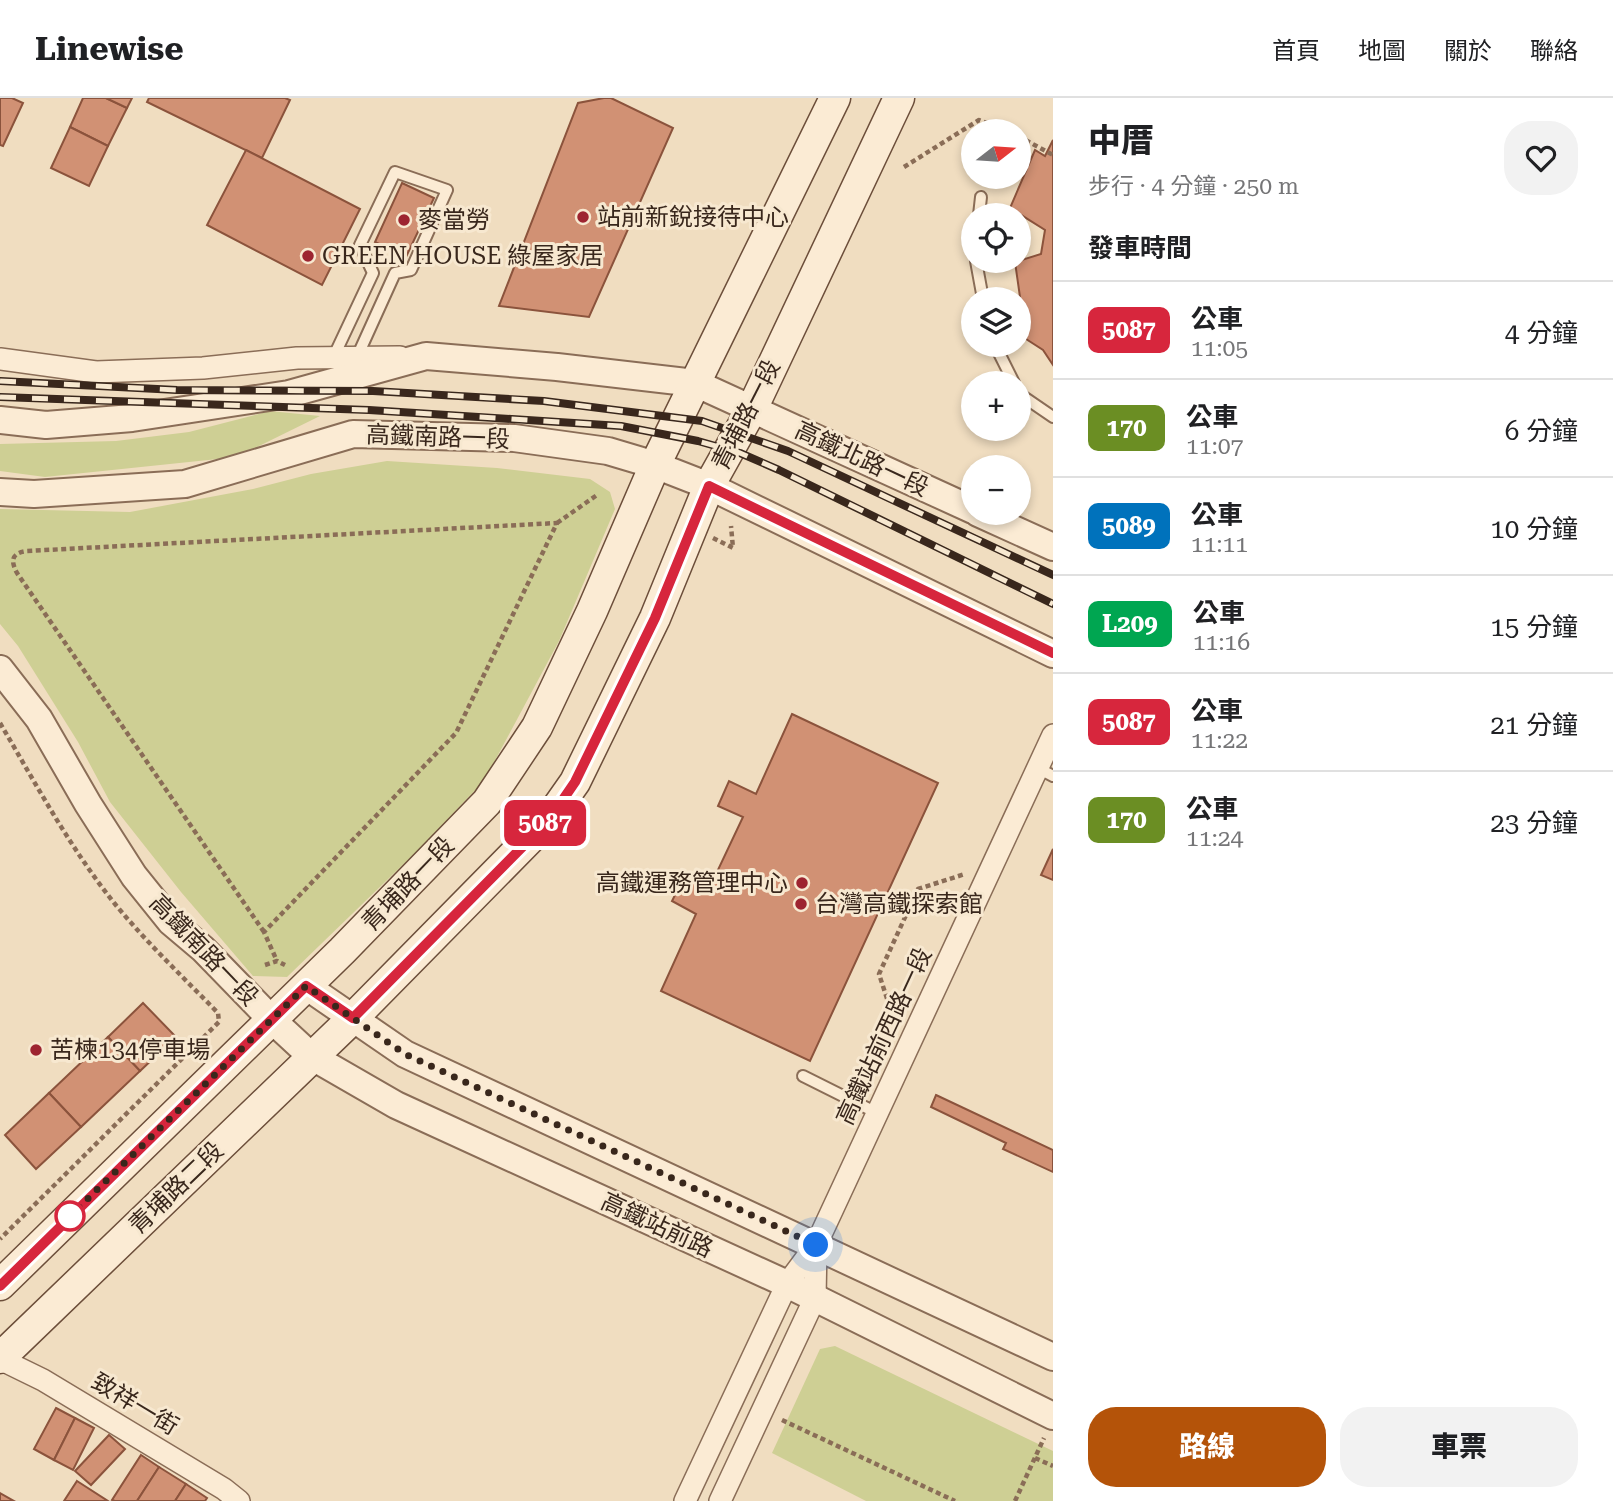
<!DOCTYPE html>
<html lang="zh-TW">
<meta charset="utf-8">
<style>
body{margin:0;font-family:"Roboto Serif","Noto Sans TC",serif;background:#f2f2f2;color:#202124;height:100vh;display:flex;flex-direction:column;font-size:26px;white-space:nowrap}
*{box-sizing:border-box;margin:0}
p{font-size:23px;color:#757577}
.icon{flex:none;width:38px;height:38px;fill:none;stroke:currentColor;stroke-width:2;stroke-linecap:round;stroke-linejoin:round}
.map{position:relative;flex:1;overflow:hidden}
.panel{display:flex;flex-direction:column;background:#fff;width:560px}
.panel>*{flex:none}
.badge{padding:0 14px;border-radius:10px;font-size:24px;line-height:46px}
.needle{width:46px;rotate:73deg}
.controls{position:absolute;left:961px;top:21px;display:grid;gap:14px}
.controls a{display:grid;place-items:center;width:70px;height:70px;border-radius:50%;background:#fff;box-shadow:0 4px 10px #0003;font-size:35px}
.you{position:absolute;width:35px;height:35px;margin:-18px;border:5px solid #fff;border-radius:50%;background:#1a73e8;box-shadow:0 0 0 10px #1a73e833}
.map>.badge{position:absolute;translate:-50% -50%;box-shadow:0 0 0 4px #fff}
h2{padding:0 35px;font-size:26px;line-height:63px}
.round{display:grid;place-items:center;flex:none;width:74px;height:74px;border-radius:28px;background:#f2f2f2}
.overview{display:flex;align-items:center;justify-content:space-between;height:119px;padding:0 35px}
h1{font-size:33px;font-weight:800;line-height:52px}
.button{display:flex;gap:14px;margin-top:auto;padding:14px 35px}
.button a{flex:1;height:80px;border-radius:28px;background:#b45309;color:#fff;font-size:28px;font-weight:800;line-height:80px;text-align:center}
.button a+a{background:#f2f2f2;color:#202124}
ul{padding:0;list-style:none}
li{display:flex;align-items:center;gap:21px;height:98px;padding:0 35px;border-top:2px solid #e0e0e0}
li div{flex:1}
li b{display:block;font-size:26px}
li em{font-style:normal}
li .badge{min-width:77px;font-weight:700;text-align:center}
header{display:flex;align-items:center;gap:42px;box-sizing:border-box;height:98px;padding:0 35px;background:#fff;border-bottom:2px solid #e0e0e0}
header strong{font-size:33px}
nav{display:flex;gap:38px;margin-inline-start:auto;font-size:24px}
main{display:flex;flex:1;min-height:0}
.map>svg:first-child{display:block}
.green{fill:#cecf94}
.building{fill:#d19174;stroke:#8b533c;stroke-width:2}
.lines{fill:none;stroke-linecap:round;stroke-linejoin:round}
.service-casing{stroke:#8a6d57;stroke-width:14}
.minor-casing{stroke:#8a6d57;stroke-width:24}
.tertiary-casing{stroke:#8a6d57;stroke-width:30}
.secondary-casing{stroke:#6c4e3a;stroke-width:33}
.path{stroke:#8a6d57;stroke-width:4.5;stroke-dasharray:5 3.5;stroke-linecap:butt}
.service{stroke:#fbebd4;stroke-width:10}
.minor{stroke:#fbebd4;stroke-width:21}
.tertiary{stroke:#fbebd4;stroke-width:26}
.secondary{stroke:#fbebd4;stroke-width:30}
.rail-casing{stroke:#39271c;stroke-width:8}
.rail{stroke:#f7e8d0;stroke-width:5;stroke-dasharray:16;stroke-linecap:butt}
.line-casing{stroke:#fff;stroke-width:16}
.line{stroke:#d7263d;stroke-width:10}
.walk{stroke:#39271c;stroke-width:7;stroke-dasharray:0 12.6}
.poi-dot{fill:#9d2430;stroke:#f7e8d0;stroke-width:2.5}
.stop-dot{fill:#fff;stroke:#d7263d;stroke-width:3.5}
.labels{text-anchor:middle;stroke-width:6;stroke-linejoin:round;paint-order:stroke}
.poi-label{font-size:24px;fill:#39271c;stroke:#f7e8d0;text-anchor:start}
.street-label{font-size:24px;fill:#39271c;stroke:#f7e8d0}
</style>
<header>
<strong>Linewise</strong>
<nav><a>首頁</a><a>地圖</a><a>關於</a><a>聯絡</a></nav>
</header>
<main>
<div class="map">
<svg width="1053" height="1403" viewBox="0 0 1053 1403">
<rect width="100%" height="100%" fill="#f0ddc0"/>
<!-- green -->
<g class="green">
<polygon points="270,313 320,318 237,359 45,379 0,373 0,346 116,343 189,334"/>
<polygon points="387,363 497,370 590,381 610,394 615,411 559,543 484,683 416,754 287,879 253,878 181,794 110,704 78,644 18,548 0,526 0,411 130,414 253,391 311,376"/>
<polygon points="835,1248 1053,1353 1053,1403 866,1403 772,1355 820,1251"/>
</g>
<!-- building -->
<g class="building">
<polygon points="0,0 12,0 23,5 3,48 0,47"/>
<polygon points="83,0 106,0 127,10 108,48 70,29"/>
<polygon points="106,0 132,0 127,10"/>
<polygon points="149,0 285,0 290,2 262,60 147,4"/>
<polygon points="604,0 611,0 673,30 589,219 499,208 578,5"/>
<polygon points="70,29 108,48 89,88 51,70"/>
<polygon points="1053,42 1053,267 1043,252 1026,241 1015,164 1041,156 1045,132 1010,110 1035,52 1045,58"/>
<polygon points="246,52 360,111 322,187 207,127"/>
<polygon points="402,85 434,100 406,159 375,144"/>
<polygon points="792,616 938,685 810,963 661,893 696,816 672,803 684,779 709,791 743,719 718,708 729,683 756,696"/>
<polygon points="1053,751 1053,782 1041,777"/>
<polygon points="143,905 176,939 140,973 108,939"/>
<polygon points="108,939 140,973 81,1029 49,995"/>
<polygon points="49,995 81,1029 36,1071 5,1037"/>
<polygon points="936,997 1053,1052 1053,1074 1003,1051 1006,1045 931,1009"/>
<polygon points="56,1310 75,1320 54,1362 34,1351"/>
<polygon points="75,1320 94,1330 73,1372 54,1362"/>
<polygon points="109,1337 125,1351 91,1387 75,1373"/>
<polygon points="141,1357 159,1369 137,1403 115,1403 112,1402"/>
<polygon points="159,1369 186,1386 175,1403 137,1403"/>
<polygon points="77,1383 108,1403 64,1403"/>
<polygon points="186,1386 207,1400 205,1403 175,1403"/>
<polygon points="0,1395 14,1403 0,1403"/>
</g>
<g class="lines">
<!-- service casing -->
<g class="service-casing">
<g id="service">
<polyline points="979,117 981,99"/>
<polyline points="976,163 983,201"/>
<polyline points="995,247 1014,285"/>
<polyline points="333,260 373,175 360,147 395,74 447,92 411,172 395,175 357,259"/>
<polyline points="1018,295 1053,319"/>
<polyline points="1036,669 1053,678"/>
<polyline points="803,978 877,1015"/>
</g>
</g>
<!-- minor casing -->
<g class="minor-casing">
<g id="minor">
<polyline points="0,261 96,274 203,270 297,260 400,259"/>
<polyline points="0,1261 43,1282 224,1391 239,1403"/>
<polyline points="685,1403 787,1186 816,1147 1053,637"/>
<polyline points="720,1403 815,1200 816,1147"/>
</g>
</g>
<!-- tertiary casing -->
<g class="tertiary-casing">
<g id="tertiary">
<polyline points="0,322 46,327 132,320 289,296 426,258 557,269 695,285 973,412"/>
<polyline points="0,394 34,396 185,386 353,336 514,340 608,353 655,367 709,388 1053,556"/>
<polyline points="978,415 1053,449"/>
<polyline points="0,571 39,621 88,706 134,778 171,824 203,851 271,921 311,958 396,1007 787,1186 1053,1318"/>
<polyline points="306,888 405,956 1053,1259"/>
</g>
</g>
<!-- secondary casing -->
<g class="secondary-casing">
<g id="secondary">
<polyline points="0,1187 342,853 487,704 537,629 592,513 655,367 835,0"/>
<polyline points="0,1260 353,920 549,721 575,684 655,520 709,388 752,311 899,0"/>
</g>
</g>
<!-- path -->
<g class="path">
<polyline points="1018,38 1053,57"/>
<polyline points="904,69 979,22 1007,33"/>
<polyline points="557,425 597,397"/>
<polyline points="713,440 733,450 731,428"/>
<path d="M0 625C36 686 70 750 115 806 147 845 183 879 218 915L219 924 0 1141"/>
<path d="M264 834 17 475C10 462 12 455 27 453L557 425 456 635 264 834 277 863"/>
<polyline points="265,867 277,863 285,867"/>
<polyline points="895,925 879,876 918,791 965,776"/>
<polyline points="782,1322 955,1403"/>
<polyline points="1035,1360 1053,1368"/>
<polyline points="1015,1403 1044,1340"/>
</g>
<!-- service -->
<use href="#service" class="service"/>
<!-- minor -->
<use href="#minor" class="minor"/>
<!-- tertiary -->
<use href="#tertiary" class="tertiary"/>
<!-- secondary -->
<use href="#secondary" class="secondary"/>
<!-- rail casing -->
<g class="rail-casing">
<g id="rail">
<polyline points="0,283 177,292 373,293 544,303 702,323 788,353 1053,477"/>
<polyline points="0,299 369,312 621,328 698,343 740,355 779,372 1053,506"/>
</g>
</g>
<!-- rail -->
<use href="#rail" class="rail"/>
</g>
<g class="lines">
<!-- line casing -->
<g class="line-casing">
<polyline id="line" points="0,1188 306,888 353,920 549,722 575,684 655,520 709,388 1053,555"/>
</g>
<!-- line -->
<use href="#line" class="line"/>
<!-- walk -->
<polyline class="walk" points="70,1118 306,888 405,956 816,1147"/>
</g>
<!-- markers -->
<g class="poi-dot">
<circle cx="583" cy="119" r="7"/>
<circle cx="404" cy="122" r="7"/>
<circle cx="308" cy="158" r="7"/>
<circle cx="802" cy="785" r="7"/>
<circle cx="801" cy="806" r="7"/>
<circle cx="36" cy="952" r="7"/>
</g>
<circle class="stop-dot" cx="70" cy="1118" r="14"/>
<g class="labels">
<!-- poi labels -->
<g class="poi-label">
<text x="597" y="127">站前新銳接待中心</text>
<text x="418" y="130">麥當勞</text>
<text x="322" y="166">GREEN HOUSE 綠屋家居</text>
<text x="788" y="793" text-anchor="end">高鐵運務管理中心</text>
<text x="815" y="814">台灣高鐵探索館</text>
<text x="50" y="960">苦楝134停車場</text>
</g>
<!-- street labels -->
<g class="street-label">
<text transform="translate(746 317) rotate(-63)" y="8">青埔路一段</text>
<text transform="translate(438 339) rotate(2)" y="8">高鐵南路一段</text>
<text transform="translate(862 361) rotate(25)" y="8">高鐵北路一段</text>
<text transform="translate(408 786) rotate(-46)" y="8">青埔路一段</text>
<text transform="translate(204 852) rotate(46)" y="8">高鐵南路一段</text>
<text transform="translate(884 938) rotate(-65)" y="8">高鐵站前西路一段</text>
<text transform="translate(176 1090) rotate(-44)" y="8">青埔路二段</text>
<text transform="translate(657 1127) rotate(25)" y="8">高鐵站前路</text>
<text transform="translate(135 1306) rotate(31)" y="8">致祥一街</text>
</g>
</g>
</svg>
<div class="controls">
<a><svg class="needle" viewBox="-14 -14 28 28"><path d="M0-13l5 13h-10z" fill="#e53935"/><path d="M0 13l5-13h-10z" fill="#757577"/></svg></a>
<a><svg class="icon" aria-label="locate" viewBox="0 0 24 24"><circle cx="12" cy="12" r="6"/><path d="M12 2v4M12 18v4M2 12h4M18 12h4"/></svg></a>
<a><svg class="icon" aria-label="layers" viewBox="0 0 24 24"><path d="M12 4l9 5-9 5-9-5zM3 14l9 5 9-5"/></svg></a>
<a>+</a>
<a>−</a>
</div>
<div class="you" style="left:816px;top:1147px"></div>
<b class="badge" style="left:545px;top:725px;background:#d7263d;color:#fff">5087</b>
</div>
<section class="panel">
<div class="overview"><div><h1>中厝</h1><p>步行 · 4 分鐘 · 250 m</p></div><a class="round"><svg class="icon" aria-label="heart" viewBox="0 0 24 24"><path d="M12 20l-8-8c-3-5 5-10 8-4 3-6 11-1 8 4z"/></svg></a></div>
<h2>發車時間</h2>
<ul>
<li><span class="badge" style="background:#d7263d;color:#fff">5087</span><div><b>公車</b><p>11:05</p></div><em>4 分鐘</em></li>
<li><span class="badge" style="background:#6b8e23;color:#fff">170</span><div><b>公車</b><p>11:07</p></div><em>6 分鐘</em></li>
<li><span class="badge" style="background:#0072bc;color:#fff">5089</span><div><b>公車</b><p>11:11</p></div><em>10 分鐘</em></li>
<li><span class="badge" style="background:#00a651;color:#fff">L209</span><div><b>公車</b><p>11:16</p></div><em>15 分鐘</em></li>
<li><span class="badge" style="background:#d7263d;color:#fff">5087</span><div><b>公車</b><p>11:22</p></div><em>21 分鐘</em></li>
<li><span class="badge" style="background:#6b8e23;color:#fff">170</span><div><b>公車</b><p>11:24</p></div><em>23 分鐘</em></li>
</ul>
<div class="button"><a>路線</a><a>車票</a></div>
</section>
</main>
